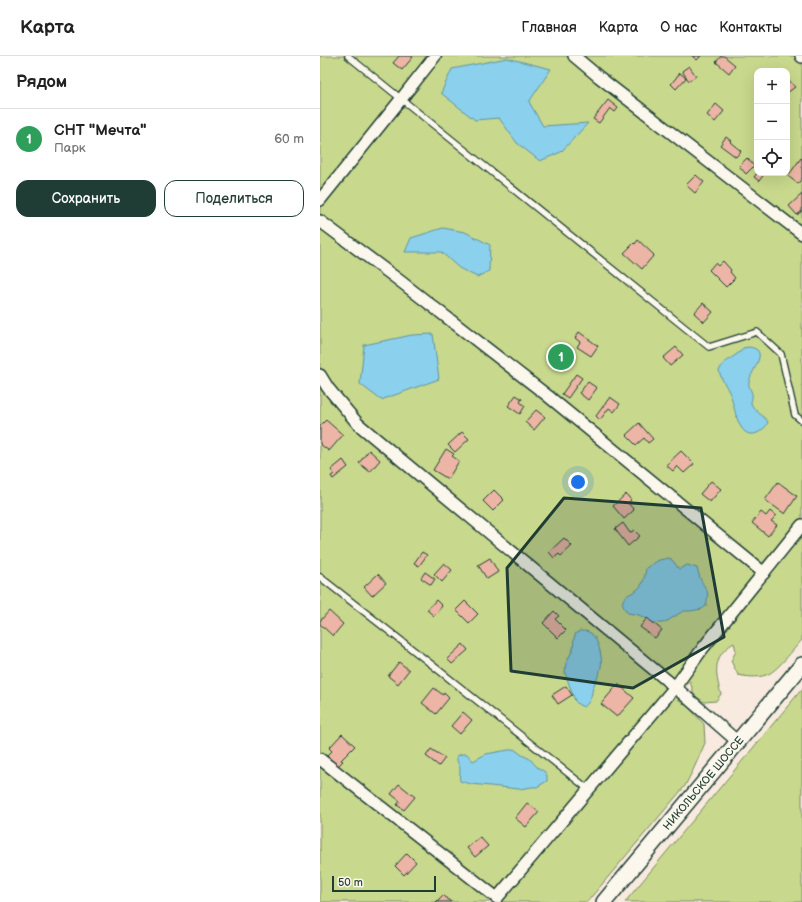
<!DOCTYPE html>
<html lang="ru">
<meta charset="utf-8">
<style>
:root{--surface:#fff;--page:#f2f2f2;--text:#222;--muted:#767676;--line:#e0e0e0;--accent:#1f3d34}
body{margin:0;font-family:"Balsamiq Sans",sans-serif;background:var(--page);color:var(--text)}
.controls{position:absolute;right:12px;top:12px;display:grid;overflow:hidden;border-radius:8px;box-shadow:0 4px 16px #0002}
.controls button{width:36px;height:36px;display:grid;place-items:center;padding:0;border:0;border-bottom:1px solid var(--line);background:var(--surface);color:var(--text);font:20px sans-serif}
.scale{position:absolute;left:12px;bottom:10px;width:104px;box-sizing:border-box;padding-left:4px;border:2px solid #1f3d34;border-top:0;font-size:11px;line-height:14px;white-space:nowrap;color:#1f3d34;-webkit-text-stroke:3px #fbf7ec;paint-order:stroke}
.you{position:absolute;left:258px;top:426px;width:14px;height:14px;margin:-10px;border:3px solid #fff;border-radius:50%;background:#1a73e8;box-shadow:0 0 0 6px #1a73e833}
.badge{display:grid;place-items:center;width:26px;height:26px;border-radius:50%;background:var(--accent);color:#fff;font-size:13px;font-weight:700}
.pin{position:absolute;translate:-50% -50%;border:2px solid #fff;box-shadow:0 1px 4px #0006}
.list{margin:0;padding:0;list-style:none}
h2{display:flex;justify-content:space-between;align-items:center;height:52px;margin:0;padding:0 16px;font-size:17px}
h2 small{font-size:13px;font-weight:400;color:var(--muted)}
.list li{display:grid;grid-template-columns:26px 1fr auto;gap:12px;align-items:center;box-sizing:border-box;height:60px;padding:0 16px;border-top:1px solid var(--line)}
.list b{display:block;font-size:15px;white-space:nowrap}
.list p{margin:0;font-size:13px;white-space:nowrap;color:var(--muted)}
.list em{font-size:13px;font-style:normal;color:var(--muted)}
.actions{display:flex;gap:8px;padding:12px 16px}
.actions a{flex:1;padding:9px 0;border:1px solid var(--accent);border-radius:12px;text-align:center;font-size:14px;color:var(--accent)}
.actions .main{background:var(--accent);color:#fff}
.icon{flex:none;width:22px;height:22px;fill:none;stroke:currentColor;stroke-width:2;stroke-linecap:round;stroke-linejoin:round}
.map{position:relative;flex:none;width:482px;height:846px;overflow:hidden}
header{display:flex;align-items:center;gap:24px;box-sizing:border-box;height:56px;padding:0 20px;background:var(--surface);border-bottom:1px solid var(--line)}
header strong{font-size:19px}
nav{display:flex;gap:22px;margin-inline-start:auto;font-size:14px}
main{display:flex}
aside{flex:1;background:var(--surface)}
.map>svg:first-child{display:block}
.green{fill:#c8d88c;stroke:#748a60;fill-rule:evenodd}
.water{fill:#8bd0ed;stroke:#6095a3}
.building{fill:#edb5a5;stroke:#1f3d34}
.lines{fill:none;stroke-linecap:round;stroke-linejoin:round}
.lane-casing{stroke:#1f3d34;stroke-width:8}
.street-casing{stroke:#1f3d34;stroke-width:14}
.secondary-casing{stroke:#1f3d34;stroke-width:18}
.lane{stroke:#fbf7ec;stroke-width:5.5}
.street{stroke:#fbf7ec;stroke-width:11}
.secondary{stroke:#fbf7ec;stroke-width:15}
.marked{fill:#1f3d34;fill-opacity:0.2;stroke:#1f3d34;stroke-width:3;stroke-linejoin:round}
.labels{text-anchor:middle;stroke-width:4;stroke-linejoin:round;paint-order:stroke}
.street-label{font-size:11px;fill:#1f3d34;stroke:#fbf7ec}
</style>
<header>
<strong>Карта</strong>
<nav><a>Главная</a><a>Карта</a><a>О нас</a><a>Контакты</a></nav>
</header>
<main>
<aside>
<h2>Рядом<small></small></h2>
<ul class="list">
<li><span class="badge" style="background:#2e9e5b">1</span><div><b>СНТ &quot;Мечта&quot;</b><p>Парк</p></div><em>60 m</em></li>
</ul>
<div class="actions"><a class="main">Сохранить</a><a>Поделиться</a></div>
</aside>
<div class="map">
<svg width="482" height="846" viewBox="0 0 482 846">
<rect width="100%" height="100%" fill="#f8eade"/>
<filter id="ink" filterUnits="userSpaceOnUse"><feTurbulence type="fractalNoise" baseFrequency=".025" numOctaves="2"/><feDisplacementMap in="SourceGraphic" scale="8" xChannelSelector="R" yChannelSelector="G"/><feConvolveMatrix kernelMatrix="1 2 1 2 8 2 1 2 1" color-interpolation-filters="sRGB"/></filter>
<g filter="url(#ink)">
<g class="green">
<path d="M0,0H482V584C474,592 457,616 446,619C437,622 427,621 418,619L411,605L416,595L414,587C392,599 395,618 401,638L396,645L384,646L374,639L370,625L356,641L370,653L384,668L385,687L374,712L365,730L267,846H0ZM437,15H467V117H437Z"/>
<polygon points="482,633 482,846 305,846"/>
</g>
<g class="water">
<polygon points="187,2 231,13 209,46 223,70 268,67 241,96 220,105 197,87 179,62 155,64 121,37 132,13"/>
<polygon points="123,172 145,176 170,189 169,215 157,221 139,212 121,196 85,196 91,182"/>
<polygon points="113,278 119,323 61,344 40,328 44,289 92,279"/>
<path d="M429,291C451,294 431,314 429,326C428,331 431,333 432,338C433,341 431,344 431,347C433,354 444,360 448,366C446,371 443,374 437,377C417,385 415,349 410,338C407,330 401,324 399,315L401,311L404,307L420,296L423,292Z"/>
<path d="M349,502L353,505L359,513L367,509L377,512C378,515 379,519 380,522C386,536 390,532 386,550L382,553L370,555H363L349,564L343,567H334L319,559L308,557C294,541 310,540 319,532C324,527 325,519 326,512L339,504Z"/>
<path d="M260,575C263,575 267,575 269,576C278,580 283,602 281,611C280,618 276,624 273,631C271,640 272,644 264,651L259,649L255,645L245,617L246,607L253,593L254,582L256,577Z"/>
<path d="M194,693L202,699L210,703L217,711L225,716L227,720V725L217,731H212L199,733L151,728L140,725C139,721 140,719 140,714C140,708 136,707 137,700L142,698H147L153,705L166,698Z"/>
</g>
<g class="building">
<polygon points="79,0 91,0 93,1 82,14 73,7"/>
<polygon points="372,0 381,0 377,4"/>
<polygon points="401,0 404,0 415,9 409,17 396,6"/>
<polygon points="369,10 376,20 369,25 362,15"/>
<polygon points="360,17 366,22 356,33 351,28"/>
<polygon points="467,22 475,31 467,37"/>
<polygon points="288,44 298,52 295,56 290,52 279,67 273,63"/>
<polygon points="396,48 404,55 395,66 387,59"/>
<polygon points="406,81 411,85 410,86 421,95 416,101 400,89"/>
<polygon points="427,102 434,110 426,118 419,110"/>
<polygon points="481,102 482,103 482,122 478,128 468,120"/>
<polygon points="437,117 445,117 439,125 434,121"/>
<polygon points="376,119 384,126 375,137 366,129"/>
<polygon points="482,138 482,155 477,159 469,150"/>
<polygon points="318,184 334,199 322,213 304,197 314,187 315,188"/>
<polygon points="403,205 411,214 410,216 415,222 406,231 389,214 395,207 398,210"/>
<polygon points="383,247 393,256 384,266 374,257"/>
<polygon points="259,276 278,290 271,300 257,291 260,286 255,282"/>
<polygon points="356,291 363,299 350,310 343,302"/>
<polygon points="256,318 262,322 248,342 242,338"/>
<polygon points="268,326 277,332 268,344 259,337"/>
<polygon points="196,339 202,343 200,346 205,350 200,358 188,350"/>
<polygon points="290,341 300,348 294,356 289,352 280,364 276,360"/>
<polygon points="216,354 225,361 214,374 205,366"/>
<polygon points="6,364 23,379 9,395 0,388 0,370"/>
<polygon points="319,367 333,383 328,387 324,382 316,389 306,379"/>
<polygon points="142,376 149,383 135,396 128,389"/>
<polygon points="126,393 134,398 132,400 139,405 128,423 113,414"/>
<polygon points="49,394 60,404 50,416 39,407"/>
<polygon points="361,395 374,408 364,417 357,410 353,415 346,409"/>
<polygon points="23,404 28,411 13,423 11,420 14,418 11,414"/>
<polygon points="391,425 401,433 390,446 380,438"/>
<polygon points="458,426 477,440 465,458 445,444"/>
<polygon points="174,434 184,444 173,455 163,445"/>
<polygon points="306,438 311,444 308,447 314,454 304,463 293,450"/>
<polygon points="450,455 456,460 451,465 457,469 448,480 432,467 441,456 446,460"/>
<polygon points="303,467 310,477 314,474 320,480 308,490 295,473"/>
<polygon points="244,482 252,490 241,500 239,498 234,502 229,496"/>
<polygon points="102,496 107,499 99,510 94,507"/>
<polygon points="170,502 178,516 167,523 158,509"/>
<polygon points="124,507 132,514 122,526 114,518"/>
<polygon points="105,516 115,523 111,529 101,522"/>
<polygon points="58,518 66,527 52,540 44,531"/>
<polygon points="116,544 122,550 114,560 107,554"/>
<polygon points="145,545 158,558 149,567 136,554"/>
<polygon points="9,555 23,568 13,580 0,568 0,565"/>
<polygon points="234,555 239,560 235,563 246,574 238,582 223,567"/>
<polygon points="327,562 342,574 335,582 320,571"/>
<polygon points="143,588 148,594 132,608 127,603"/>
<polygon points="79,606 89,614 78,628 68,620"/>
<polygon points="298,628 314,642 297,661 281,648"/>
<polygon points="246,630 252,639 238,648 232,639"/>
<polygon points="114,632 123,639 124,637 129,642 116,658 102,647"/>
<polygon points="143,656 152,664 140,678 131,670"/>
<polygon points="22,678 35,690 21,704 23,705 18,710 7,700 12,695 9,692"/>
<polygon points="111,693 125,702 119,710 106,700"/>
<polygon points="79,728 95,741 84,754 77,749 80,745 71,738"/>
<polygon points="207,747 219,756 206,771 195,762"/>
<polygon points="160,781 168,790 155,801 147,792"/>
<polygon points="87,797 96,806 84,819 75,810"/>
<polygon points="123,839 131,846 116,846"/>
</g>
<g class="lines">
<defs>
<g id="lane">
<polyline points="28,0 389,291 437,276 461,298 475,359 482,365"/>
<polyline points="0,521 111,608 268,733"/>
</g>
<g id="street">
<polyline points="254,0 279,21 482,178"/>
<polyline points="481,0 482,1"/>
<polyline points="0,144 82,42 115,0"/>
<polyline points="0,165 80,225 228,340 444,517"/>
<polyline points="0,319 8,332 38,368 355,631 418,686"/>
<polyline points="0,703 177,842 355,631 383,592 482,469"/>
</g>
<polyline id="secondary" points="284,846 482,609"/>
</defs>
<use href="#lane" class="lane-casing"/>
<use href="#street" class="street-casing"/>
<use href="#secondary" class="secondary-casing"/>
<use href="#lane" class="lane"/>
<use href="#street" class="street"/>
<use href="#secondary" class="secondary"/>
</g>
</g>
<path class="marked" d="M244,442L381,452L404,581L313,632L191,615L187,512Z"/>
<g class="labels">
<g class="street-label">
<text transform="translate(383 727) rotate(-50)" y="4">НИКОЛЬСКОЕ ШОССЕ</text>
</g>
</g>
</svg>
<div class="controls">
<button>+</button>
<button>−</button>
<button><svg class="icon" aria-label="locate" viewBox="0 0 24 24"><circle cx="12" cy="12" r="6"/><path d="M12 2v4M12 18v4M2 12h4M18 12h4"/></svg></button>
</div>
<div class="scale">50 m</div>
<div class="you"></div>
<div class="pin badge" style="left:241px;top:301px;background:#2e9e5b">1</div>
</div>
</main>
